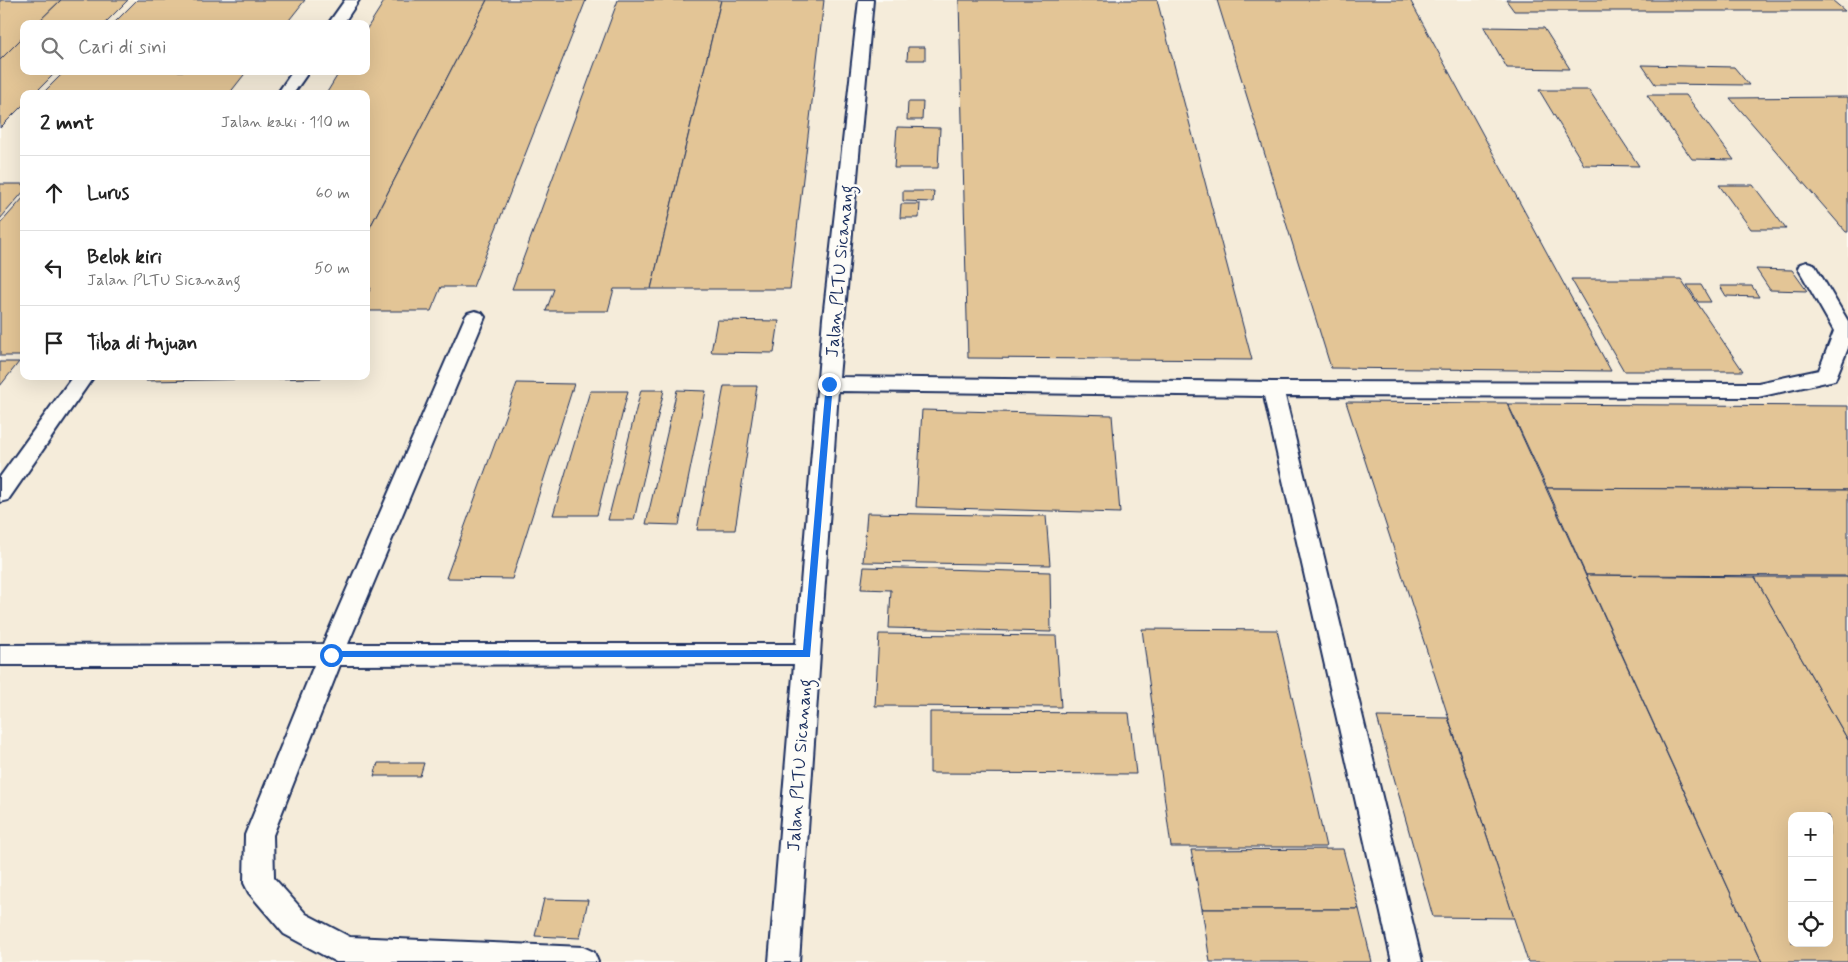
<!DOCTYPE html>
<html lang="id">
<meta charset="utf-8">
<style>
:root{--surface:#fff;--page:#f2f2f2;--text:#222;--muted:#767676;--line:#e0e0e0}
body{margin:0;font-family:Mynerve,sans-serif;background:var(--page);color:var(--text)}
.controls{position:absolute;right:15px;bottom:15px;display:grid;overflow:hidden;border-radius:10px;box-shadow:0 5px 20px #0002}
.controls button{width:45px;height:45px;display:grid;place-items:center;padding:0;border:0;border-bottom:1px solid var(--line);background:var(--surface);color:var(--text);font:25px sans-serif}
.stop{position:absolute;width:15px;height:15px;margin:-11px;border:4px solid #1a73e8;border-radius:50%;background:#fff}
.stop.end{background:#1a73e8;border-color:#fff;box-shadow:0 1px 5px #0008}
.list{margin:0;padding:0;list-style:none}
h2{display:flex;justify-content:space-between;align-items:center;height:65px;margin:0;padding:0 20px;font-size:21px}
h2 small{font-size:16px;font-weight:400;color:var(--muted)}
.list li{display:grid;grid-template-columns:32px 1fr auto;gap:15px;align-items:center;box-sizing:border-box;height:75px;padding:0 20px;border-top:1px solid var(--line)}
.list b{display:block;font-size:19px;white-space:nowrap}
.list p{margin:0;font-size:16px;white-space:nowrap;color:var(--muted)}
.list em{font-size:16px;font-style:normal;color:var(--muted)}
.icon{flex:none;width:28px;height:28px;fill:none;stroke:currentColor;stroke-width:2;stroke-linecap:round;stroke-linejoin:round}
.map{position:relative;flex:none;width:1848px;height:962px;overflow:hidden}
.search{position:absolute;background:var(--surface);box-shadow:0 5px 20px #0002;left:20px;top:20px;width:350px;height:55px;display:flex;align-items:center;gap:12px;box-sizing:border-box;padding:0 18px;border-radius:10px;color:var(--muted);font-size:19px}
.panel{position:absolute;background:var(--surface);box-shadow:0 5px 20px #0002;left:20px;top:90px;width:350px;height:290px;border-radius:10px}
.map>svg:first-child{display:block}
.built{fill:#f5ecda;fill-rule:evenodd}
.building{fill:#e3c596;stroke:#1b2f5e;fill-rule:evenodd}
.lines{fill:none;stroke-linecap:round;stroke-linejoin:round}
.service-casing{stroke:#1b2f5e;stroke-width:4}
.service{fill:#fdfcf7;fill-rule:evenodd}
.route{fill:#1a73e8}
.labels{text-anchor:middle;stroke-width:5;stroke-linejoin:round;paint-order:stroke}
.street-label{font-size:18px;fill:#1b2f5e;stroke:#fdfcf7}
</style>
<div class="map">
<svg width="1848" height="962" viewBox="0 0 1848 962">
<rect width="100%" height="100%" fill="#fdfcf7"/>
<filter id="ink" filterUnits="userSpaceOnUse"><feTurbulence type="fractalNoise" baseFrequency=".02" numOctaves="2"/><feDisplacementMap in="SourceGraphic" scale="10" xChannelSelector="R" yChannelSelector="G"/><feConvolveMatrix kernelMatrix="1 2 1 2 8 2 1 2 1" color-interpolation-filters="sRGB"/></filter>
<g filter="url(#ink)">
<path class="built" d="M0,0H1848V962H0ZM24,24H366V71H24ZM24,94H366V376H24ZM1792,816H1829V943H1792Z"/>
<g class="building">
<polygon points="0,0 61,0 36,24 24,24 24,36 0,60"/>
<polygon points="61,0 128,0 104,24 36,24"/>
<polygon points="137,0 305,0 286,24 113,24"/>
<polygon points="385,0 487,0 366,235 366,94 326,94 340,71 366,71 366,30"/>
<polygon points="487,0 586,0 473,287 441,287 431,311 366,311 366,297 371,288 366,288 366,235"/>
<polygon points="618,0 721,0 651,289 614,289 608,311 546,311 554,289 512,289"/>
<polygon points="721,0 824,0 790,289 651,289"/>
<polygon points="959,0 1157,0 1252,360 968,358"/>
<polygon points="1217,0 1410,0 1611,371 1331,368"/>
<polygon points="1506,0 1832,0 1845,11 1514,11"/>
<polygon points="1484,27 1544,28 1570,69 1507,68"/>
<polygon points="24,36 24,71 57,71 34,94 24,94 24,104 0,128 0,60"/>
<polygon points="908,47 925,47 925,60 907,60"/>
<polygon points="1642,65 1734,67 1749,85 1655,84"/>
<polygon points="65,71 247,71 229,94 42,94"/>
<polygon points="1539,90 1589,90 1639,166 1584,165"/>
<polygon points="1647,95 1686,95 1734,160 1692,159"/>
<polygon points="1848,97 1848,232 1846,232 1730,98"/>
<polygon points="908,102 923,102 922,120 907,120"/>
<polygon points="897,127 940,128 938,168 894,168"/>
<polygon points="0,184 24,184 24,191 0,219"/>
<polygon points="1719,185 1753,185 1786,229 1751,229"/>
<polygon points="903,191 934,191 933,202 903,201"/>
<polygon points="24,197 24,356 0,356 0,224"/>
<polygon points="901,204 920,204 919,218 900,218"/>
<polygon points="1756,269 1792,270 1807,291 1770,290"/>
<polygon points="1571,279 1681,279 1743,371 1624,371"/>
<polygon points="1687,285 1701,285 1711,302 1698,302"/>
<polygon points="1720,286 1752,286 1759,297 1726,296"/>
<polygon points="717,320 779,321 774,353 711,352"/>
<polygon points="0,362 19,362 0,386"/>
<polygon points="149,376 322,376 321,378 146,381"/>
<polygon points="517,383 574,384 512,579 446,578"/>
<polygon points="724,386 757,386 735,530 697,530"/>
<polygon points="641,390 664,390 634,520 608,520"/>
<polygon points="677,390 706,391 679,525 646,524"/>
<polygon points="590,391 628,391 597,515 553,515"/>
<polygon points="1346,402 1507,403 1762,962 1528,962"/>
<polygon points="1508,404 1848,406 1848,490 1547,488"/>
<polygon points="922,410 1112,415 1120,513 916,507"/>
<polygon points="1547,488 1848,490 1848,576 1586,575"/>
<polygon points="867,513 1046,516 1050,565 863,562"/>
<polygon points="864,567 1050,572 1051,632 889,628 891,590 861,589"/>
<path d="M1586,575L1755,577L1848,740V962H1762ZM1792,816H1829V943H1792Z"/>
<polygon points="1755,577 1848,577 1848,740"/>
<polygon points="1142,629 1277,630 1326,847 1171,847"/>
<polygon points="879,634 1056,636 1061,707 875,706"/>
<polygon points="930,712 1129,713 1136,774 930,773"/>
<polygon points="1377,717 1448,718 1514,918 1433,917"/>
<polygon points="378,763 424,763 420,776 374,776"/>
<polygon points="1343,849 1359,909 1202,909 1191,850"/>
<polygon points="544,899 588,900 580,938 535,936"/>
<polygon points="1202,909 1359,909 1372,962 1210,962"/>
</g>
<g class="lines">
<defs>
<g id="service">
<polygon points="345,0 359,0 343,24 328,24"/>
<polygon points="859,0 873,0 839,377 1273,382 1758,383 1819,370 1834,331 1798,268 1800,264 1807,262 1814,264 1848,321 1848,348 1835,380 1758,397 1285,396 1422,962 1392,962 1264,396 838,391 799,962 769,962 794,664 340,665 273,835 274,878 306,914 350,937 583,947 594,952 598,962 336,962 284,934 249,893 244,883 245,835 314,665 0,665 0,645 323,644 465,317 468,313 475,311 482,313 485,317 348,644 796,644 823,318"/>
<polygon points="293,71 309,71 293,94 277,94"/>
<polygon points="73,376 94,376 8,500 0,502 0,477"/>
</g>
</defs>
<use href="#service" class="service-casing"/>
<use href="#service" class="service"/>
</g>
</g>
<polygon class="route" points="826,382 833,384 810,657 327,657 327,652 331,651 803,650"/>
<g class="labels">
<g class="street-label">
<text transform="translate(839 271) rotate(-85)" y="6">Jalan PLTU Sicanang</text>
<text transform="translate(799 765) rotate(-86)" y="6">Jalan PLTU Sicanang</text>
</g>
</g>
</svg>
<div class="controls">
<button>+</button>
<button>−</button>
<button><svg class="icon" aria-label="locate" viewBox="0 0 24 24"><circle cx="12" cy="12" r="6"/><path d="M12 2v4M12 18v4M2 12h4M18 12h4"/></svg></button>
</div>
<div class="stop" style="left:331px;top:655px"></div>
<div class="stop end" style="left:829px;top:384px"></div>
<div class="search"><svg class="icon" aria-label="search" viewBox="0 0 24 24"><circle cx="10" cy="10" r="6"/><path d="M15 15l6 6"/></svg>Cari di sini</div>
<section class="panel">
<h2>2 mnt<small>Jalan kaki · 110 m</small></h2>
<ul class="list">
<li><svg class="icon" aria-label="ahead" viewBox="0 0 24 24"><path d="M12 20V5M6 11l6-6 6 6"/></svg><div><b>Lurus</b></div><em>60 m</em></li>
<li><svg class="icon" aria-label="left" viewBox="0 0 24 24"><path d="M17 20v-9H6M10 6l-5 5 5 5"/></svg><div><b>Belok kiri</b><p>Jalan PLTU Sicanang</p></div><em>50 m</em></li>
<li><svg class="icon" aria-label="arrive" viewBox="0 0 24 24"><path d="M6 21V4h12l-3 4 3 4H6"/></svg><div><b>Tiba di tujuan</b></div></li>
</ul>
</section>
</div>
